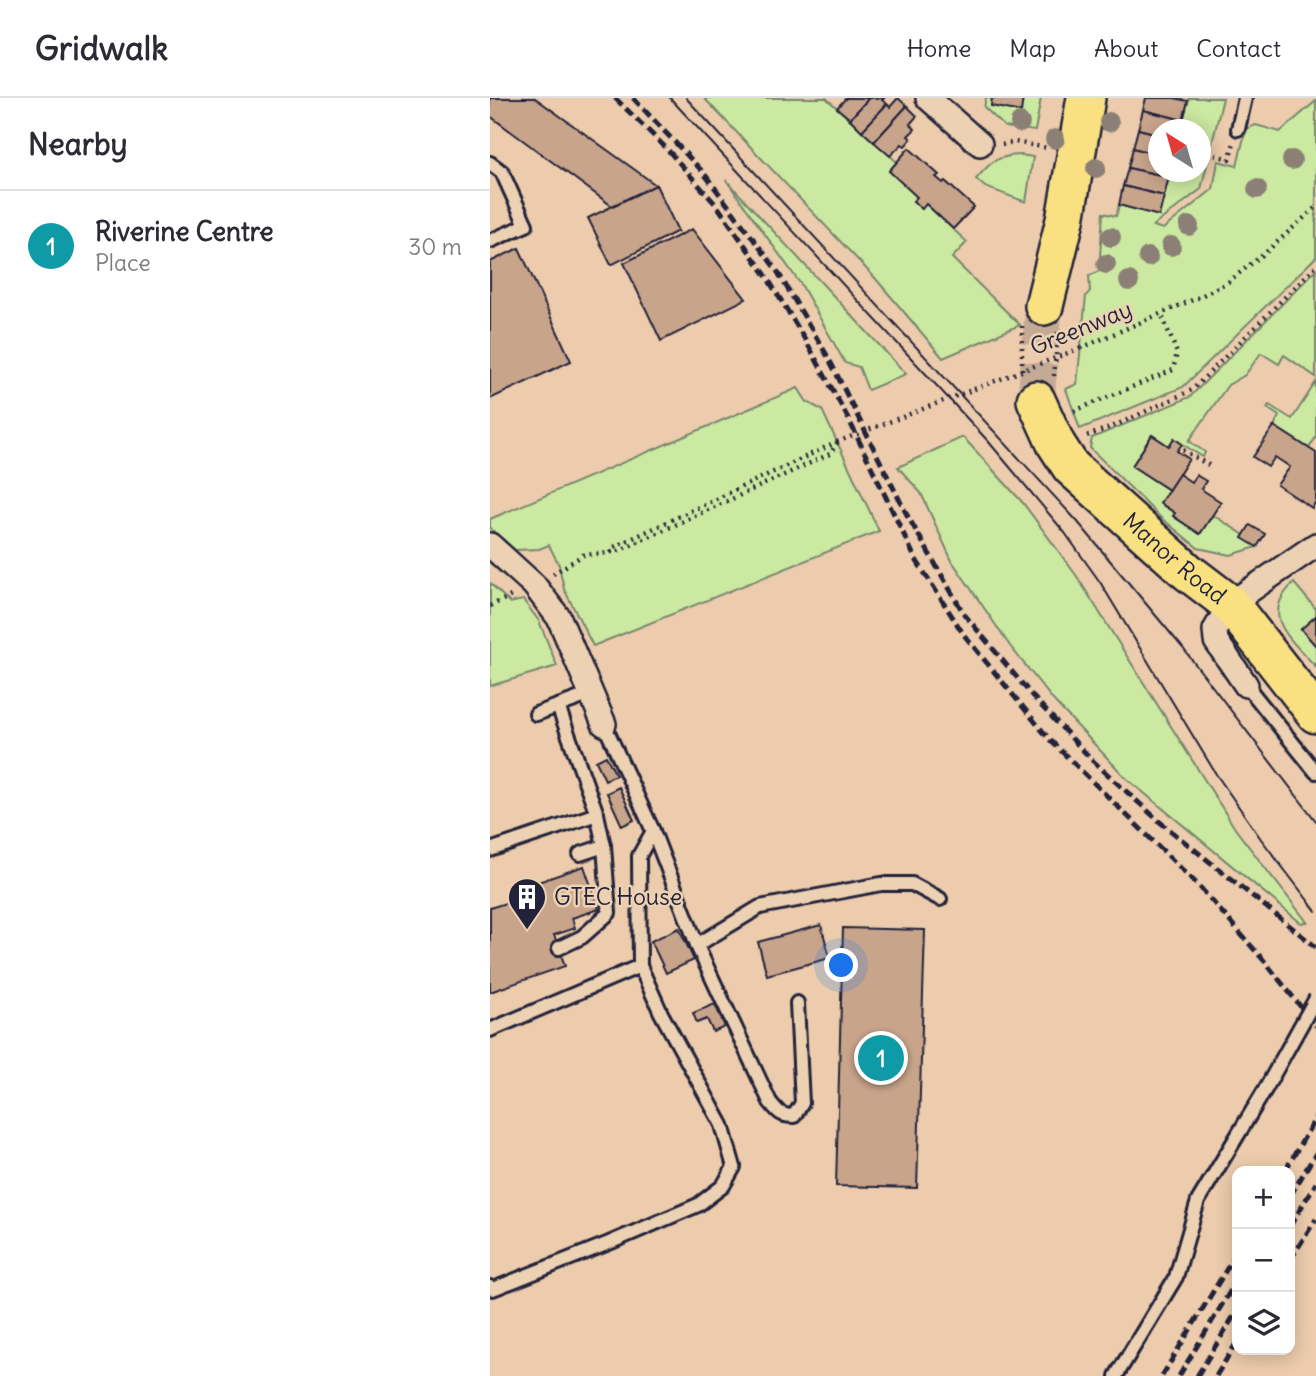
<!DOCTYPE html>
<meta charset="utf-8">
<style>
:root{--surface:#fff;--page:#f7f7f7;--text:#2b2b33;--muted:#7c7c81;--line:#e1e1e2;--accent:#b45309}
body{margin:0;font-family:Delius,sans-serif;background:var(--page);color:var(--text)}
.controls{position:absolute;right:21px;bottom:21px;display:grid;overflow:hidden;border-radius:14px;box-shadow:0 4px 18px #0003}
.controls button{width:63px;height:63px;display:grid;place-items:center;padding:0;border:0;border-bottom:2px solid var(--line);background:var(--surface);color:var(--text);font:35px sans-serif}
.compass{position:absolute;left:658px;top:21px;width:63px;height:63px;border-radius:50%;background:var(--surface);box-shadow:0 4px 18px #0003;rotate:323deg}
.you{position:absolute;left:352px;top:868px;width:24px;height:24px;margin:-18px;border:5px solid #fff;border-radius:50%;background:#1a73e8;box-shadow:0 0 0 10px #1a73e833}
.badge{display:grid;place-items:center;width:46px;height:46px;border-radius:50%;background:var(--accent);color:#fff;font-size:23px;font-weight:700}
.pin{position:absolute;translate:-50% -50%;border:4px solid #fff;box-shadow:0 2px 7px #0006}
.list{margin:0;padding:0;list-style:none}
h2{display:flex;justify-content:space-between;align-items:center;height:91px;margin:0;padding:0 28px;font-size:30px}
h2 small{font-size:23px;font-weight:400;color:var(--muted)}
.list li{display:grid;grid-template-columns:46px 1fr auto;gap:21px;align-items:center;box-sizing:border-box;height:112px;padding:0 28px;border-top:2px solid var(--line)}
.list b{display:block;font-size:26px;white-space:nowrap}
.list p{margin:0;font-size:23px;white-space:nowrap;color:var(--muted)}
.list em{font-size:23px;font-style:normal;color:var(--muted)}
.icon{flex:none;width:38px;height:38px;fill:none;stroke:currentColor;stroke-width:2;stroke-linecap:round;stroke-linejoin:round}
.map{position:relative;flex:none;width:826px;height:1278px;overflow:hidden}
header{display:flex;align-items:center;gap:42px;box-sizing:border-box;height:98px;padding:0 35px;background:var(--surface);border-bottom:2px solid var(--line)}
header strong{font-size:33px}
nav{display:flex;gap:38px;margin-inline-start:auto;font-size:24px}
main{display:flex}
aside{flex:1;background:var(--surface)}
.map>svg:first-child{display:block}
.green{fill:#cbe9a0;stroke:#76866e;stroke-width:2}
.building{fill:#c8a48b;stroke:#22223b;stroke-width:2}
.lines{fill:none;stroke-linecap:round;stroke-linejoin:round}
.primary-tunnel{stroke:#c4aa95;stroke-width:37;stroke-dasharray:37 18;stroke-linecap:butt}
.lane-casing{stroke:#22223b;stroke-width:18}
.street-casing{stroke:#22223b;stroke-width:28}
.primary-casing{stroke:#22223b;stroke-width:42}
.path{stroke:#22223b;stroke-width:4.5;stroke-dasharray:2 5;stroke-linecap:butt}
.lane{stroke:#ecd1b3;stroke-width:12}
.street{stroke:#ecd1b3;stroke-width:23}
.primary{stroke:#f9e181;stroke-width:37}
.tram{stroke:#22223b;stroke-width:2}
.rail{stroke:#22223b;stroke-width:5;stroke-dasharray:10 5;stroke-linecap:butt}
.lane-bridge-casing{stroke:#22223b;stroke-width:18;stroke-linecap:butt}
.path-bridge{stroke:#22223b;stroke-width:4.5;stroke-dasharray:2 5;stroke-linecap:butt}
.lane-bridge{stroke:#ecd1b3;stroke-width:12}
.tree{fill:#8b7f76}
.labels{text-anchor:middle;stroke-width:5;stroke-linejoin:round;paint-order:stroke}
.street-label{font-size:23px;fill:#22223b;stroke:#ecd1b3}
.poi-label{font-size:23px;fill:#22223b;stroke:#ecd1b3;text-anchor:start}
</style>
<header>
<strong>Gridwalk</strong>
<nav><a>Home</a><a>Map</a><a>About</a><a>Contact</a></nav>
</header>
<main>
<aside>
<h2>Nearby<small></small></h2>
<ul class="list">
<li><span class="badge" style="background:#0f9aa8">1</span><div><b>Riverine Centre</b><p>Place</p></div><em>30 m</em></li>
</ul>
</aside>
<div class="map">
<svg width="826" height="1278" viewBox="0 0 826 1278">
<rect width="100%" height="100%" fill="#ecccac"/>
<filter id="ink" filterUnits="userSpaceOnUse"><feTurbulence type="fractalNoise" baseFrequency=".0143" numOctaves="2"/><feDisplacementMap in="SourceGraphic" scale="14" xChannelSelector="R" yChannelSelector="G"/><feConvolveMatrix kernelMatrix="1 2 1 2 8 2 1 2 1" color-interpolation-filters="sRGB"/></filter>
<g filter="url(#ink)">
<g class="green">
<polygon points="214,0 336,0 407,64 399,73 427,99 424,103 431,110 436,106 477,144 462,160 530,227 453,260 386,181"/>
<polygon points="496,0 502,0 501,8 530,14 533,0 551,0 545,33 515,29 494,9"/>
<polygon points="699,0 733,0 711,91 663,128 673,131 723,91 728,63 747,68 754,39 758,30 766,27 790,34 826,3 826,159 693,289 590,331 576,291 587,286 596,198 600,193 599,178 609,173 613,115 626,118 629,107 669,117 680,74 710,74 710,32 691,31"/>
<path d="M531,57L543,59L536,104L495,89L486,81C502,63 506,58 531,57Z"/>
<polygon points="236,82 416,276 378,292 369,269 355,265 312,188"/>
<polygon points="826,172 826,279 794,257 789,266 771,255 755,277 738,287 699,343 715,354 713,359 684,341 679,348 662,337 642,368 679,392 670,406 685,415 684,419 710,436 723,417 754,437 753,440 767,449 741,457 708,450 670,419 600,350 602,340 700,299"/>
<polygon points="826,284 826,339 819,350 784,328 789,318 777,310 779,307 802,321"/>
<polygon points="308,290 317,304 332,312 389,433 103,548 74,491 69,467 59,447 49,451 25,452 0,430 0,421"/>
<polygon points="473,339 533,405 586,477 746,732 817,824 811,825 636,680 564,603 520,548 462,463 431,395 408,369"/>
<polygon points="0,485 20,505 33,502 49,523 67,568 0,588"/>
<path d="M804,485L826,511V518L812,531L826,548V569C803,543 767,518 804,485Z"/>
</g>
<g class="building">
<polygon points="0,0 45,0 166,87 122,108 0,18"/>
<polygon points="356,0 379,0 360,21 347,10"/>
<polygon points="379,0 394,0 392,2 397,6 372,33 360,21"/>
<polygon points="408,0 417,8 384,44 372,33 397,6 400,9"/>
<polygon points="502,0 533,0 531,14 501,8"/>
<polygon points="656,0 684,0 698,3 693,22 653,12"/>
<polygon points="417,8 427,18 420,26 425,31 418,38 421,41 415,48 412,46 400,58 384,44"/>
<polygon points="653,12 693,22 691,32 668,32 668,36 648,31"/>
<polygon points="648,31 668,36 668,57 643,50"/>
<polygon points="419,50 449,77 446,79 453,85 455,83 484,109 463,131 436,106 432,111 423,103 427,99 399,73"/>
<polygon points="643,50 668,57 668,74 680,74 679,79 638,70"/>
<polygon points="638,70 679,79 674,98 633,88"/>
<polygon points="166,87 188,133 121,167 98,120"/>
<polygon points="633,88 674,98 669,118 629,107"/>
<polygon points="202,131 256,201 171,243 134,165"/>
<polygon points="29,150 81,263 0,301 0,164"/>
<polygon points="784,328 826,355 826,403 822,410 787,387 800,369 785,359 778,369 763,359"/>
<polygon points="662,337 679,348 684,340 692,346 687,353 699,361 679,392 642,368"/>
<polygon points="689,376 701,384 706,377 716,383 711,391 731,404 710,436 683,418 685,415 670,405"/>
<polygon points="760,427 775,436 767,449 752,440"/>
<polygon points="826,518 826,548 811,531"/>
<polygon points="116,658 126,677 115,682 106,663"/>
<polygon points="129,689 144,722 132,728 117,695"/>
<polygon points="94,768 109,811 82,820 85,830 64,837 75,868 0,894 0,810 28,801 25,792"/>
<polygon points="331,827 340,860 277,877 268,844"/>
<polygon points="189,830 204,862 176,875 161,843"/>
<polygon points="353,830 435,832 427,1090 346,1088"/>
<polygon points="225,906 235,929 223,934 217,921 207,925 203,915"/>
</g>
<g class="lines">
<polyline class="primary-tunnel" points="546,302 554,208"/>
<defs>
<g id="lane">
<polyline points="748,31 755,0"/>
<polyline points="0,65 12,74 36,127 0,143"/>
<polyline points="756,587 826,674"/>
<polyline points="68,608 107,716 114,748 119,815 92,839 69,850"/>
<polyline points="46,616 101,596"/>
<path d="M114,626L163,733L209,852L280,1004C288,1014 291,1018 304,1018L312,1005L307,905"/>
<polyline points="0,752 107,716"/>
<polyline points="90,756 114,748"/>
<polyline points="207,847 270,809 391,786 422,786 450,801"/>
<polyline points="0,932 150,868"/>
<polyline points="0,1189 3,1191 119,1145 208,1107 233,1088 244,1069 232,1027 171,915 150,868 149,758 163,733"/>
<polyline points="626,1278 686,1179 708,1103 776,990"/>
</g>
<g id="street">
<polyline points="438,0 490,46"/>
<polyline points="0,447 44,487 69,520 114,626"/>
<polyline points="756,587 726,543 725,532 740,506 826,447"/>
</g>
<g id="primary">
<polyline points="554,208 575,122 596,0"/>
<path id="s1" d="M546,302L566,346L581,369L698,474L740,506L826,616"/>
</g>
</defs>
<use href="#lane" class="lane-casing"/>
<use href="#street" class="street-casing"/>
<use href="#primary" class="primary-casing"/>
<g class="path">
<polyline points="512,47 525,44 558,50"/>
<polyline points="725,57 739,61 744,45"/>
<polyline points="532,228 532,276"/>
<polyline points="591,250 707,200 738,184 775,155 826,109"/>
<polyline points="564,278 568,234"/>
<polyline points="584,313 683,272 687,255 671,215"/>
<polyline points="597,338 624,328 702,292 826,168"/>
<polyline points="693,352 720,368"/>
<polyline points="121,454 126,454 340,356 347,345"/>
<polyline points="63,476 93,457 120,455 124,449 347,344"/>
<polyline points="0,508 21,498"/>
</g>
<use href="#lane" class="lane"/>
<use href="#street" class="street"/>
<use href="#primary" class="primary"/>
<g class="tram">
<polyline points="180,0 498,343 575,435 610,484 726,676 771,741 826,813"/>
<polyline points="196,0 587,423 692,549 826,723"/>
</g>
<g class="rail">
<polyline points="125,0 177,51 228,109 275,176 316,243 359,322 425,460 474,537 560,642 709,788 776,865 826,928"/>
<polyline points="143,0 213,74 286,171 338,259 417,417 474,516 544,600 603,663 670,724 826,849"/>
<polyline points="795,1073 826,1019"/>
<polyline points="800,1098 826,1055"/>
<polyline points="800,1128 826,1085"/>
<polyline points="800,1162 826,1121"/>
<polyline points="672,1278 747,1154"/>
<polyline points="689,1278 747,1182"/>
<polyline points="707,1278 747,1213"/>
<polyline points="726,1278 747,1244"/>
</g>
<defs>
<polyline id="lane-bridge" points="776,990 826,900"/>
</defs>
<use href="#lane-bridge" class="lane-bridge-casing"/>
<polyline class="path-bridge" points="347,344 591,250"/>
<use href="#lane-bridge" class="lane-bridge"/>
</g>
<g class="tree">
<circle cx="619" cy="24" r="10"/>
<circle cx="530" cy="25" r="10"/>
<circle cx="565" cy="41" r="10"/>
<circle cx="802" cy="62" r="10"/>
<circle cx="606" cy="70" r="10"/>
<circle cx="767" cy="91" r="10"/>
<circle cx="699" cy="128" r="10"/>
<circle cx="621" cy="139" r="10"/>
<circle cx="681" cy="148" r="10"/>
<circle cx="658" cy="159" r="10"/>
<circle cx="616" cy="166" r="10"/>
<circle cx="639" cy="183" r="10"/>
</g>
</g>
<defs>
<symbol id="building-pin" viewBox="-11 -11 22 30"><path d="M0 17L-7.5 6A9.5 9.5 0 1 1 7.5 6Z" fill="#22223b" stroke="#ecd1b3"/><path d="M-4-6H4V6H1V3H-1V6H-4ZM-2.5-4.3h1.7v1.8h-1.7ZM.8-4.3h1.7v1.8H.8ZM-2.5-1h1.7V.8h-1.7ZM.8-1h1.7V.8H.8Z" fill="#fff"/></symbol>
</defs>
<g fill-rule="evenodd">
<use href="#building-pin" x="15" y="777" width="44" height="60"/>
</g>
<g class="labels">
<g class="street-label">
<text transform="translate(591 230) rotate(-22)" y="8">Greenway</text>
<text dy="8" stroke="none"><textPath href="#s1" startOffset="214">Manor Road</textPath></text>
</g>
<g class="poi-label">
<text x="64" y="807">GTEC House</text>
</g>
</g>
</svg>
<div class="controls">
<button>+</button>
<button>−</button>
<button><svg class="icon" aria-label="layers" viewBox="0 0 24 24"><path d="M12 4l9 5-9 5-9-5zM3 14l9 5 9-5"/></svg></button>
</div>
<svg class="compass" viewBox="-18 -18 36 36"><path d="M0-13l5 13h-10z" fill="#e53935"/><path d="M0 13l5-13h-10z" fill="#7c7c81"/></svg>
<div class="you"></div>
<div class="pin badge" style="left:391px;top:960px;background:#0f9aa8">1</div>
</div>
</main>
